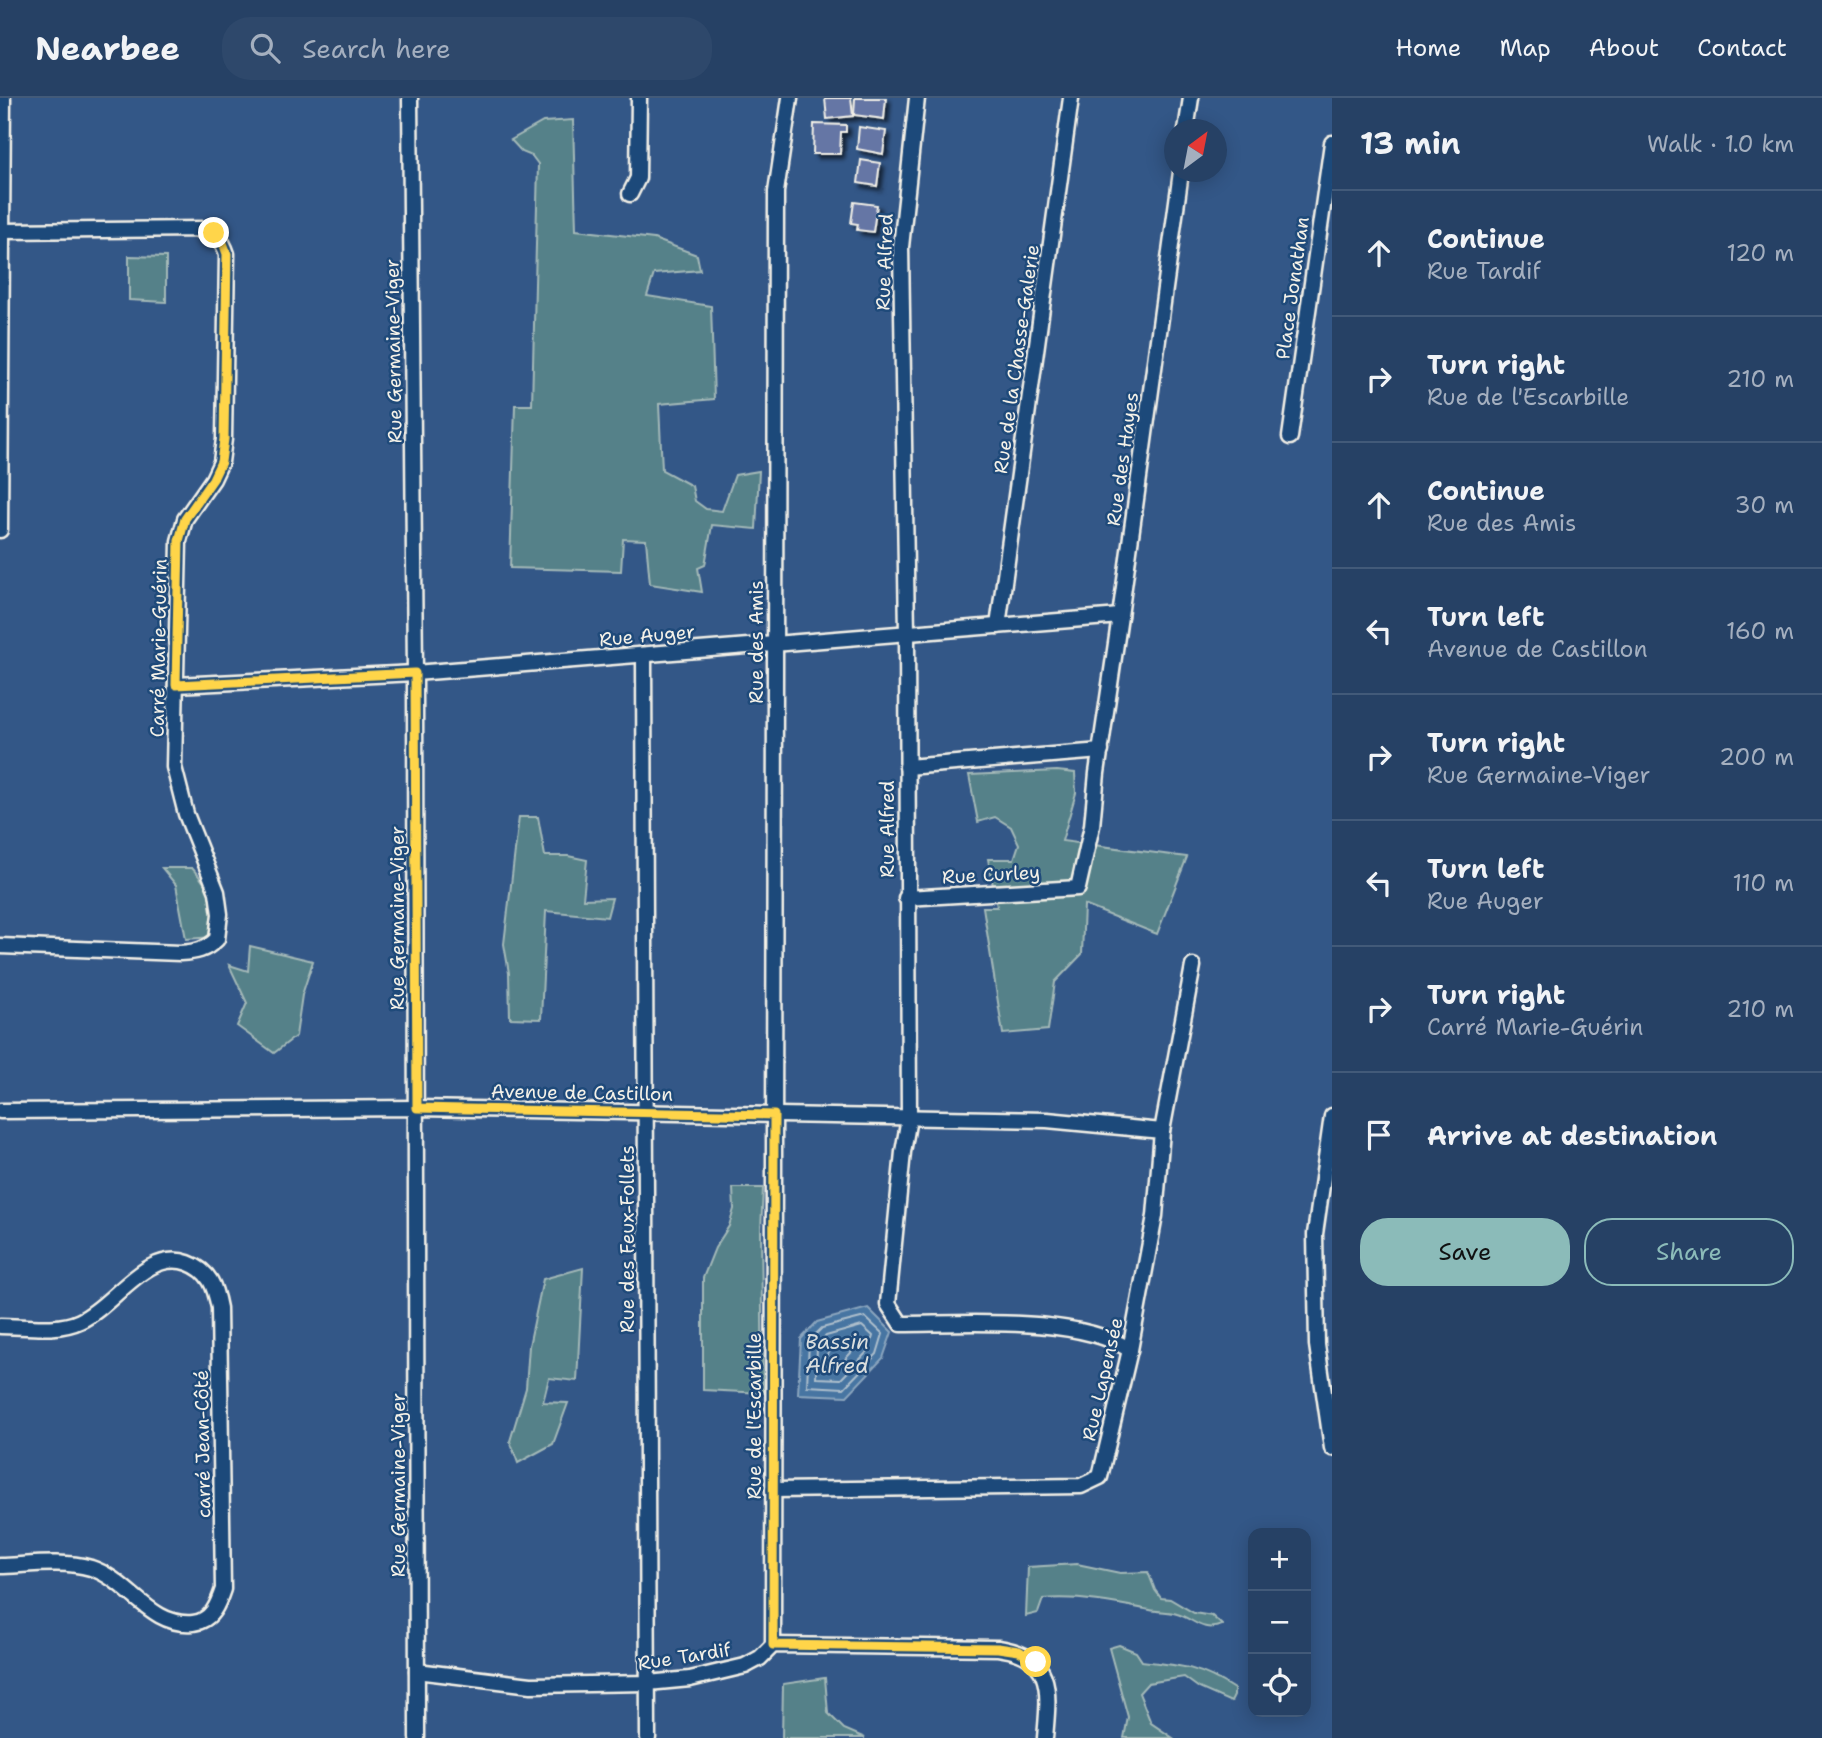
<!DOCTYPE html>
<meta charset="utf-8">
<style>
:root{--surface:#264165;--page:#2e486b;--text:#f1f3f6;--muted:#a4afbf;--line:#425a79;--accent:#8bbbb9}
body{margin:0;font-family:"Shantell Sans",sans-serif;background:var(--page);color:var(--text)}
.controls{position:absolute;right:21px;bottom:21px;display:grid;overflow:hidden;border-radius:14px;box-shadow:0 4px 18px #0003}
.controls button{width:63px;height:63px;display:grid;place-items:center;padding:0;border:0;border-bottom:2px solid var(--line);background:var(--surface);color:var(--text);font:35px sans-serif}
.compass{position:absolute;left:1164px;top:21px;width:63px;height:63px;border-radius:50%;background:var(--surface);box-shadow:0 4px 18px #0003;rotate:32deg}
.stop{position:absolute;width:21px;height:21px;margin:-16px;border:5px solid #ffd54a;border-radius:50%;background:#fff}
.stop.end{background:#ffd54a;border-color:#fff;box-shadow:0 2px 7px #0008}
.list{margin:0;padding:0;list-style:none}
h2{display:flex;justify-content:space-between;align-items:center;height:91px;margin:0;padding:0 28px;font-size:30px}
h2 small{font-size:23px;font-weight:400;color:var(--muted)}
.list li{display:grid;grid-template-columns:46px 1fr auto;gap:21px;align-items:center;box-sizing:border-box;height:126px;padding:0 28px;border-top:2px solid var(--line)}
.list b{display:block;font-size:26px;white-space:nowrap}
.list p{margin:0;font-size:23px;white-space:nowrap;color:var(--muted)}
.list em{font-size:23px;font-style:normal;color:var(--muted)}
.actions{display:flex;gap:14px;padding:21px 28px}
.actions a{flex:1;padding:16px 0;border:2px solid var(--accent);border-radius:28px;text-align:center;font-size:24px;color:var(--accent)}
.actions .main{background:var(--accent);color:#111}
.icon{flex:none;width:38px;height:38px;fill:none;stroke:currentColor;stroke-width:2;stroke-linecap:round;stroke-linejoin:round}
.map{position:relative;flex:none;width:1332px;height:1640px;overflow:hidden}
header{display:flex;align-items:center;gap:42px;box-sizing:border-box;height:98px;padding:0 35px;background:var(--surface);border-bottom:2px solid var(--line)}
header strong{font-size:33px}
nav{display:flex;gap:38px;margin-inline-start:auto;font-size:24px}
.search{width:490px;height:63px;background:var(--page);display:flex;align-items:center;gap:18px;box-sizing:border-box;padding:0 24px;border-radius:28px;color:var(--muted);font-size:26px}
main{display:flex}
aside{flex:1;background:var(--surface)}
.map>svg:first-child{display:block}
.green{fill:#558189;stroke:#a4b9b8;stroke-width:2}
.water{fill:#4674a2;stroke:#8ca6be;stroke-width:2}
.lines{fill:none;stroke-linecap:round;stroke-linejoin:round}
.shore{stroke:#aebfcc;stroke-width:2}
.building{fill:#6576a5;stroke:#f4f1e8;stroke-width:2;filter:url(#shadow)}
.minor-casing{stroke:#f4f1e8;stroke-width:19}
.minor{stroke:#1f4a7a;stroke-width:14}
.route{stroke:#ffd54a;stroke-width:9}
.labels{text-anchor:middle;stroke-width:5;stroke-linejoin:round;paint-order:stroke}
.street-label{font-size:19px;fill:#f4f1e8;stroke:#1f4a7a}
.water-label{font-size:21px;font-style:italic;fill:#dadede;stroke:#1f4a7a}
</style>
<header>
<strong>Nearbee</strong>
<div class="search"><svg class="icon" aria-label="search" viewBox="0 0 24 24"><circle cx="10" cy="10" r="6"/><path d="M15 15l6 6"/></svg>Search here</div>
<nav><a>Home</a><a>Map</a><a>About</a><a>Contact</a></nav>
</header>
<main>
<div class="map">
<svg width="1332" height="1640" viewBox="0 0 1332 1640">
<defs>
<filter id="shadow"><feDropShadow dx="4" dy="4" stdDeviation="2" flood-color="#0009"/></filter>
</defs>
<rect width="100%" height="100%" fill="#335787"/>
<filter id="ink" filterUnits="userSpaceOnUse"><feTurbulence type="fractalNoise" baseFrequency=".0143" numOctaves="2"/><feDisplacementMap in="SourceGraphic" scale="14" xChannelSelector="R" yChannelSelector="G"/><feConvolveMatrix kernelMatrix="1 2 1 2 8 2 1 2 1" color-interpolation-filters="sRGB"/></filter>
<g filter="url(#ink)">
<g class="green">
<polygon points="573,22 576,132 654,141 697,157 700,172 654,176 647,198 711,208 714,301 659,306 662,372 692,388 695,403 706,411 722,413 735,377 759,373 756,431 712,427 705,467 698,470 702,494 650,486 646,442 623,441 621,473 510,470 515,307 532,307 538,66 532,58 522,54 511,42 543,24"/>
<polygon points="129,158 166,159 166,204 129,202"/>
<polygon points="1057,673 1075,675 1076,695 1062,743 1187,759 1157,836 1084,807 1082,856 1055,884 1048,932 1003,936 983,809 997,809 988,761 1014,761 1019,746 1011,729 995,719 978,724 969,677"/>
<polygon points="519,719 538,719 545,758 568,758 587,762 583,801 612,800 607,819 546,813 541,921 510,920 509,875 504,846"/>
<path d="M162,770H192C216,796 213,805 214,839L186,841L176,787Z"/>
<polygon points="250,848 313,863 302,897 296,938 274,955 237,928 247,905 229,867 248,873"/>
<polygon points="733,1090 763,1090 761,1132 763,1295 703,1292 703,1180 715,1150 729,1128 734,1111"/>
<polygon points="583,1170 577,1283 549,1280 543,1304 568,1305 553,1346 518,1365 510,1343 526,1290 529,1248 543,1181"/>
<path d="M1077,1466L1120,1475L1148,1474L1155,1492L1161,1500L1170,1501L1194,1515L1212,1518L1222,1527C1202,1535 1194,1521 1177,1516C1169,1513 1159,1514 1150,1512C1115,1505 1079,1498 1043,1501L1038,1515L1026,1518L1028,1469Z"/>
<path d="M1119,1547L1136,1554L1142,1563C1180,1567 1201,1569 1234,1591V1598L1231,1604L1199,1590L1184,1579L1148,1585L1139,1595L1151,1625L1173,1640H1124L1128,1619L1109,1550Z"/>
<polygon points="825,1580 828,1615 844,1631 865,1640 782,1640 783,1586"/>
</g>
<polygon class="water" points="868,1210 892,1234 883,1260 847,1298 798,1296 801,1241 817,1224"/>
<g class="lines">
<g class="shore">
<polygon points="865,1219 883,1236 877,1256 844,1290 807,1288 809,1243 822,1230"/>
<polygon points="862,1228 873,1238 869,1252 841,1281 816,1280 817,1247 826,1238"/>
<path d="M856,1241L859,1243V1246L837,1270H827C824,1244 836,1246 856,1241Z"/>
</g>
</g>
<g class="building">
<polygon points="825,0 851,0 853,18 827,21"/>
<polygon points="855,0 886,0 884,21 854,17"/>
<polygon points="814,26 846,27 846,34 841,34 840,56 813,56"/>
<polygon points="859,29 886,33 883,56 857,51"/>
<polygon points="861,62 880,65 877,88 858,85"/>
<polygon points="854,104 877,107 873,134 857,132 858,126 851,125"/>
</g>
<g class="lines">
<defs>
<g id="minor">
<polyline points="410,0 415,575 417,1640"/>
<path d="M917,0L901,149L907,536L909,1020L903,1054L888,1206L901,1226C965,1226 1078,1217 1130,1252"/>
<polyline points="1186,32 1191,0"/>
<polyline points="630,96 638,80 639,0"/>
<polyline points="1290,339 1332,45"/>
<polyline points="0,432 3,0"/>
<polyline points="998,528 1071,0"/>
<polyline points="644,557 648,1640"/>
<polyline points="176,587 415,575 1120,518"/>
<polyline points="907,669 1101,653"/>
<polyline points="906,800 1078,790 1092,728 1097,675 1120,518 1181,74"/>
<path d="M0,848L180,855C196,854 206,852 217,841L220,816L217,794L186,716L174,669L179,443L185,421L213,381L221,364L224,341L227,156C222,141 217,135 202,131L2,133"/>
<polyline points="0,1013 417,1010 1047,1022 1162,1033"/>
<polyline points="1332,1018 1315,1136 1317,1247 1332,1350"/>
<path d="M0,1228C25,1228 57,1234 80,1223C115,1207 146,1150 188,1165C210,1173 215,1189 219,1210L223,1491C218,1506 212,1523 193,1525C150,1529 129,1482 91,1470C63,1462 29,1467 0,1468"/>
<polyline points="773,1392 1081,1388 1100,1379 1130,1252 1155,1118 1162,1033 1193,868"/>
<polyline points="773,1547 776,94 790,0"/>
<path d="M417,1573L531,1587L648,1585L690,1581L745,1568L760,1560L773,1547L998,1550C1055,1558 1049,1593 1045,1640"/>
</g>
</defs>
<use href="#minor" class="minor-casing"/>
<use href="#minor" class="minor"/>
</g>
</g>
<g class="lines" filter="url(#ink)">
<polyline class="route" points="214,135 222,142 227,156 224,341 221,364 213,381 185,421 179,443 176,587 415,575 417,1010 774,1017 773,1547 998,1550 1019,1553 1036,1564"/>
</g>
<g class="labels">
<g class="street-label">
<text transform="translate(884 164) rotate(-88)" y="7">Rue Alfred</text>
<text transform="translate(1292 190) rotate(-82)" y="7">Place Jonathan</text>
<text transform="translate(393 253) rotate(-91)" y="7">Rue Germaine-Viger</text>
<text transform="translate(1016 261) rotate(-82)" y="7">Rue de la Chasse-Galerie</text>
<text transform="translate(1122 361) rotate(-82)" y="7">Rue des Hayes</text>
<text transform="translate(647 537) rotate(-5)" y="7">Rue Auger</text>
<text transform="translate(756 544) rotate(-90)" y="7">Rue des Amis</text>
<text transform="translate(158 550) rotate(-89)" y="7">Carré Marie-Guérin</text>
<text transform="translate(887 731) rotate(-90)" y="7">Rue Alfred</text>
<text transform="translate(991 776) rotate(-3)" y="7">Rue Curley</text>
<text transform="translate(397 820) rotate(-90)" y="7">Rue Germaine-Viger</text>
<text transform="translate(582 994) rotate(1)" y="7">Avenue de Castillon</text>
<text transform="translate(627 1141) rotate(-90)" y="7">Rue des Feux-Follets</text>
<text transform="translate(1102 1281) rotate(-77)" y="7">Rue Lapensée</text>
<text transform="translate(754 1318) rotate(-90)" y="7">Rue de l'Escarbille</text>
<text transform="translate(202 1346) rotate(-91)" y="7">carré Jean-Côté</text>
<text transform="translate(398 1387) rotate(-90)" y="7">Rue Germaine-Viger</text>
<text transform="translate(684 1558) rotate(-9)" y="7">Rue Tardif</text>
</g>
<g class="water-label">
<text x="837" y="1251">Bassin<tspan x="837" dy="24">Alfred</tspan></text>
</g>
</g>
</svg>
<div class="controls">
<button>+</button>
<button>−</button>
<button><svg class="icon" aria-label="locate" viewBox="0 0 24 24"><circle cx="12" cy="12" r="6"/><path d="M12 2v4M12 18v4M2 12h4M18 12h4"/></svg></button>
</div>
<svg class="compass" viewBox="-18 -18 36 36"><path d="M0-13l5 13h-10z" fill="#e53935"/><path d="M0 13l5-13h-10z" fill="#a4afbf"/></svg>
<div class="stop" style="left:1036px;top:1564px"></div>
<div class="stop end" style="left:214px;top:135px"></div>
</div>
<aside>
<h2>13 min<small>Walk · 1.0 km</small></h2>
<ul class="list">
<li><svg class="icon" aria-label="ahead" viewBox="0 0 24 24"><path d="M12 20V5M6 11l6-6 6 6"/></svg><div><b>Continue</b><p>Rue Tardif</p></div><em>120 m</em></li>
<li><svg class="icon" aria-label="right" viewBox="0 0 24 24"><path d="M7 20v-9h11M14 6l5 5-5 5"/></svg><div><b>Turn right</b><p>Rue de l'Escarbille</p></div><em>210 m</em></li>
<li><svg class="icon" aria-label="ahead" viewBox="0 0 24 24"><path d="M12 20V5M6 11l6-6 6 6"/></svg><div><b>Continue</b><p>Rue des Amis</p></div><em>30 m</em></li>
<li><svg class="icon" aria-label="left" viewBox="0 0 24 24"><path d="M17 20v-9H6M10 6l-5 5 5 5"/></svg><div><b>Turn left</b><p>Avenue de Castillon</p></div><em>160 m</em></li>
<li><svg class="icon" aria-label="right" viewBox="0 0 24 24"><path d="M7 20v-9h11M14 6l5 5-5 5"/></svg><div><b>Turn right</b><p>Rue Germaine-Viger</p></div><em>200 m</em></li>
<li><svg class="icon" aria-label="left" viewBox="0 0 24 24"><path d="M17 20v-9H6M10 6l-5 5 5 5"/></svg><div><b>Turn left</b><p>Rue Auger</p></div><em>110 m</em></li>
<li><svg class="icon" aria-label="right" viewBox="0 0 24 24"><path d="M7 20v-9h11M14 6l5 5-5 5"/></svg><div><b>Turn right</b><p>Carré Marie-Guérin</p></div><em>210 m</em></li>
<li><svg class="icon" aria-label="arrive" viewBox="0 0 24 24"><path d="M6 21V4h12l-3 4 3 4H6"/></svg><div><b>Arrive at destination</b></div></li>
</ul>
<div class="actions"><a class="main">Save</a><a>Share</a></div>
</aside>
</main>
